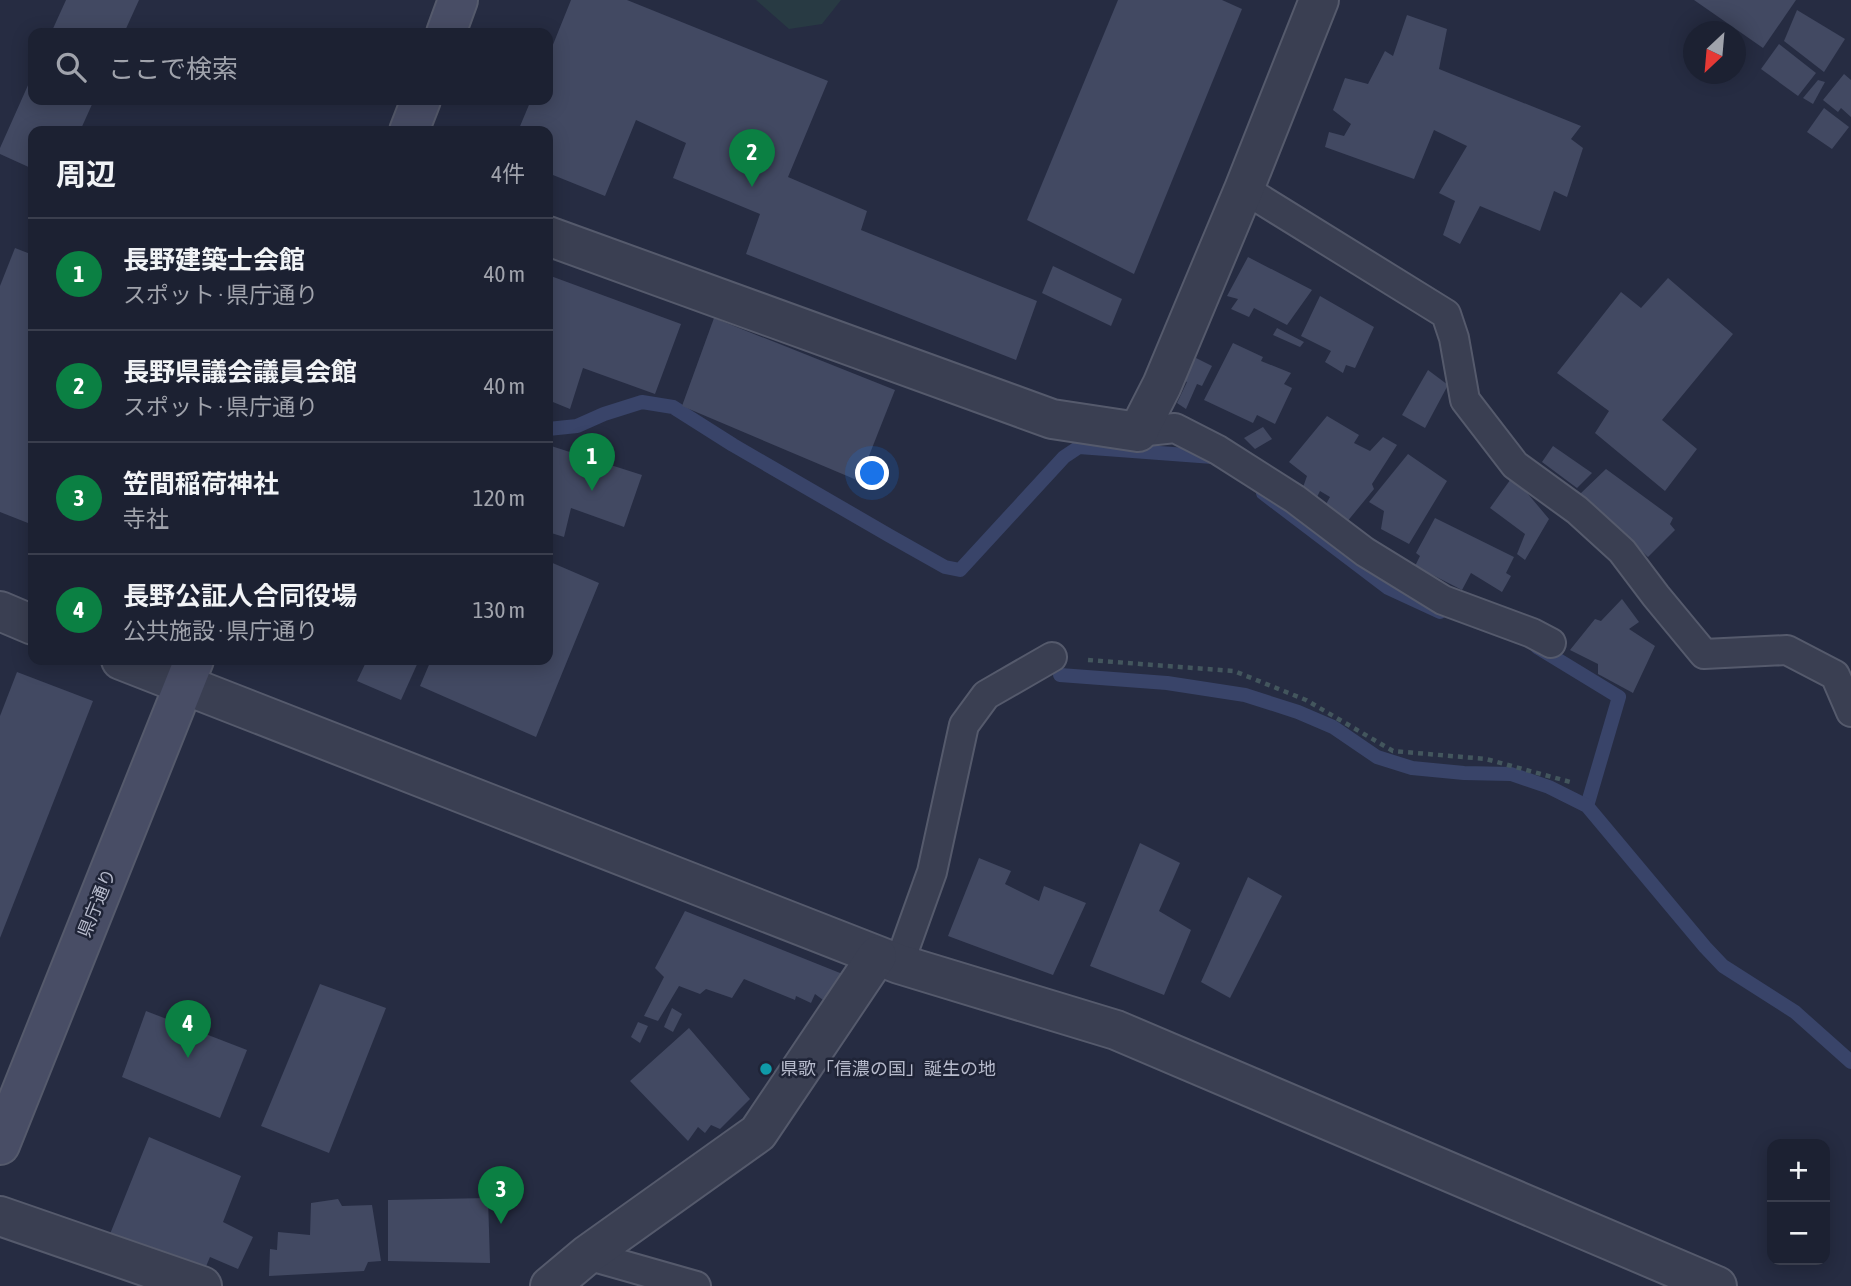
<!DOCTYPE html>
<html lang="ja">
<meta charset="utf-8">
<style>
:root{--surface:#1c2132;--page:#25293a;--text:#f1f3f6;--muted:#a0a3ac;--line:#3a3e4d;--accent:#0b8043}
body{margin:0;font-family:"Asap Condensed","Noto Sans JP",sans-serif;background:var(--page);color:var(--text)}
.controls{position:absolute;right:21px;bottom:21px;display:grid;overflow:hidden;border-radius:14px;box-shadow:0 4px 18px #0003}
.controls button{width:63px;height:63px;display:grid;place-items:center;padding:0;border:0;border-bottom:2px solid var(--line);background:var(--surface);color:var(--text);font:35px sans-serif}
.compass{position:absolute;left:1683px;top:21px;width:63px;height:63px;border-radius:50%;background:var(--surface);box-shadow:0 4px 18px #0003;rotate:206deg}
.you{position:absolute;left:873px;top:474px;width:24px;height:24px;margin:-18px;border:5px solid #fff;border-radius:50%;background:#1a73e8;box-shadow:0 0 0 10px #1a73e833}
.badge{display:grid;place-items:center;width:46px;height:46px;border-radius:50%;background:var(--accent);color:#fff;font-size:23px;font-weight:700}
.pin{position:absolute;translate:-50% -58px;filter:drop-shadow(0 2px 4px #0008)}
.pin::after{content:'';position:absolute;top:37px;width:24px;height:21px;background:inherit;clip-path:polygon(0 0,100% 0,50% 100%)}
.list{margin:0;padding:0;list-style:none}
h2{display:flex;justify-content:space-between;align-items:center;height:91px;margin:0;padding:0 28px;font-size:30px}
h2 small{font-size:23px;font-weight:400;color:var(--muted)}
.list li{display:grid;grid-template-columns:46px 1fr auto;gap:21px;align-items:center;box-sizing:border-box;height:112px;padding:0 28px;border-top:2px solid var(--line)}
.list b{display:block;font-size:26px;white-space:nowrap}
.list p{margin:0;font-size:23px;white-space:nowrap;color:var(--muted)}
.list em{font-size:23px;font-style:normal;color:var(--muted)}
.icon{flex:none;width:38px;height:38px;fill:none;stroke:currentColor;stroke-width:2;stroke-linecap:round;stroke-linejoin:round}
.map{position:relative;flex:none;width:1851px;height:1286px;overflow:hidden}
.search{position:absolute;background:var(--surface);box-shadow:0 4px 18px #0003;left:28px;top:28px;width:525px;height:77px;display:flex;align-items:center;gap:18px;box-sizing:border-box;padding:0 24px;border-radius:14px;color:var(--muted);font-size:26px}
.panel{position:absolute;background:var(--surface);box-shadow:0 4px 18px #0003;left:28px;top:126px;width:525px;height:539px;border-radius:14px}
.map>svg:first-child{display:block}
.green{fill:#283a43}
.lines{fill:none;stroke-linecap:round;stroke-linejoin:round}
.stream{stroke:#394469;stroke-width:14}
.building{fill:#424962}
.service-casing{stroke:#555a6c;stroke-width:32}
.minor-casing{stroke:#555a6c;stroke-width:42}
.secondary-casing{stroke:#555a6c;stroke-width:42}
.path{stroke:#43565d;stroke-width:4.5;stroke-dasharray:5 5;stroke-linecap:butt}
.service{stroke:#3a3f52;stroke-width:28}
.minor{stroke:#3a3f52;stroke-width:38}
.secondary{stroke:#484d65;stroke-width:38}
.culture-dot{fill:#0f9aa8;stroke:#1f2437;stroke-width:2.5}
.labels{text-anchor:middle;stroke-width:5;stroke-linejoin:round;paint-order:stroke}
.street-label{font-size:18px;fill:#b7bbcc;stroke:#1f2437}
.poi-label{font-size:18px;fill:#b7bbcc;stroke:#1f2437;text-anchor:start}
</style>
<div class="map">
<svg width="1851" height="1286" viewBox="0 0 1851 1286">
<rect width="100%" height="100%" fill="#262c42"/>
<polygon class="green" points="756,0 841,0 822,24 789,29"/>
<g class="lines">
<g class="stream">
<polyline points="548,429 577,426 604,414 642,402 673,407 733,445 890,536 945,567 960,570 1064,457 1079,447 1213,457 1215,458"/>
<polyline points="1263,493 1388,588 1440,612"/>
<polyline points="1537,647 1619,697 1587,806"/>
<polyline points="1060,675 1167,683 1245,695 1298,712 1333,727 1377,757 1412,768 1464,773 1511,774 1549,787 1587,806 1705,947 1723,966 1795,1012 1851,1062"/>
</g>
</g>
<g class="building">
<polygon points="66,0 139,0 124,33 51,33"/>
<polygon points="571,0 627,0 828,81 788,177 867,211 861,230 1037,301 1016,360 746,254 760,214 673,178 686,143 636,120 605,196 548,173 548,131 518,131 531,100 548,100 548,57"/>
<polygon points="1118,0 1222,0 1242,9 1134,274 1027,220"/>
<polygon points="1694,0 1796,0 1763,48"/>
<polygon points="1797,10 1845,39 1824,72 1784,41"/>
<polygon points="1407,15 1447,29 1439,69 1581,126 1571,139 1583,148 1567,197 1554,191 1540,231 1480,206 1460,244 1443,235 1455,201 1439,193 1467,146 1434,130 1414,179 1325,147 1329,132 1344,136 1351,124 1333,110 1345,78 1368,84 1385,51 1393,56"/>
<polygon points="1779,44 1816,73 1798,96 1761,69"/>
<polygon points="33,74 33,100 94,100 80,131 33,131 33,169 0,154 0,148"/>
<polygon points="1844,74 1851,80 1851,117 1841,108 1838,112 1823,100"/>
<polygon points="1818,80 1825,82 1813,104 1803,98"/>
<polygon points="1824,108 1849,127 1832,149 1807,132"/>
<polygon points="15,248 33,255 33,525 0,512 0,286"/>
<polygon points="1248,257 1312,290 1287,325 1254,308 1249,317 1231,309 1238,299 1227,296"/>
<polygon points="1053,266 1122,299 1111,326 1042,293"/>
<polygon points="548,275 681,324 655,394 583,368 570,409 548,400"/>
<polygon points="1668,278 1733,334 1662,420 1697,449 1665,491 1595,433 1609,411 1557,373 1621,292 1641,308"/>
<polygon points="1320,296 1374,327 1355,368 1346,365 1343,373 1325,362 1331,351 1301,336"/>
<polygon points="714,318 895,390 859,481 682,406"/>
<polygon points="1277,328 1304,342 1300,347 1273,335"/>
<polygon points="1233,343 1263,357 1261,361 1291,373 1284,384 1292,388 1275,424 1257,415 1253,423 1204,400"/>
<polygon points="1196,358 1212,366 1202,386 1197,384 1186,409 1177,403 1187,382 1182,380"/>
<polygon points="1428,370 1448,385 1425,428 1402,415"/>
<polygon points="1327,416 1359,435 1354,443 1370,451 1383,437 1397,445 1372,484 1374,489 1346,523 1325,506 1330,497 1320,491 1316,499 1302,490 1307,476 1289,462"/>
<polygon points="1263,427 1272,439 1255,449 1244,438"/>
<polygon points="548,445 642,475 624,527 571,508 564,537 548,532"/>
<polygon points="1553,446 1592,473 1577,488 1542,462"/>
<polygon points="1408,454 1447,481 1409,544 1381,529 1384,511 1369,502"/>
<polygon points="1606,469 1673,518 1670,524 1675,530 1648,557 1580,494"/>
<polygon points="1513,476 1549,519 1525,560 1517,554 1525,534 1490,508"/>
<polygon points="1435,518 1514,557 1506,573 1511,576 1502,592 1471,573 1462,590 1415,566 1420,556 1416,553"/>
<polygon points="548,561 599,583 536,737 420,686 431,660 548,660"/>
<polygon points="1622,599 1639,622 1629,629 1655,646 1633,693 1598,674 1598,664 1570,650 1595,619 1601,621"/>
<polygon points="367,660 419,660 401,700 357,681"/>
<polygon points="17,672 93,701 0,938 0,716"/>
<polygon points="1140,843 1180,863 1159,911 1191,930 1164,995 1090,966"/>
<polygon points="979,858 1011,871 1005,884 1039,901 1044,886 1086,903 1053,975 948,936"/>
<polygon points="1248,877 1282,896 1230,998 1201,982"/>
<polygon points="685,911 845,975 830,1005 815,994 811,1003 796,996 795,1000 744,979 732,998 706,989 700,994 679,986 658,1021 644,1016 664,977 655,968"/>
<polygon points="320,984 386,1008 329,1153 261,1126"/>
<polygon points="672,1008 682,1014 673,1032 664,1027"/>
<polygon points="146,1011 247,1050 220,1118 122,1077"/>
<polygon points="638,1022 648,1026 640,1043 631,1037"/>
<polygon points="689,1028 750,1099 720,1129 711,1125 705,1133 698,1127 688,1141 630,1081"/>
<polygon points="149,1137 241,1176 223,1222 253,1237 238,1269 210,1257 204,1271 110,1234"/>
<polygon points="488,1198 490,1263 388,1261 388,1200"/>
<polygon points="338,1199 342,1206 372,1205 381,1261 368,1262 364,1271 269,1276 270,1249 277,1250 278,1232 310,1235 311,1203"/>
</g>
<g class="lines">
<defs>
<g id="service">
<polyline points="1244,189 1446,314 1454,338 1465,400 1515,465 1577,510 1622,551 1656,596 1704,654 1787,650 1835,675 1851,712"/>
<polyline points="1138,432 1175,428 1218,450 1295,499 1365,552 1443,600 1532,633 1551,643"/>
<polyline points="899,964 932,872 964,725 986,695 1052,657"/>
<polyline points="587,1255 696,1286"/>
</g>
<g id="minor">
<polyline points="548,236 1052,419 1138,432 1162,385 1244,189 1319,0"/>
<polyline points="0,611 33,625"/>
<polyline points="121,660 899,964 1116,1030 1717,1286"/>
<polyline points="0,1216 202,1286"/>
<polyline points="550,1286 587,1255 758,1133 877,956"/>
</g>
<g id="secondary">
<polyline points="446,33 458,0"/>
<polyline points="409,131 421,100"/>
<polyline points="0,1145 194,660"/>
</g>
</defs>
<use href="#service" class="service-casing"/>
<use href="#minor" class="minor-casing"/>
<use href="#secondary" class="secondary-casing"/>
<polyline class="path" points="1088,660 1234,671 1306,700 1393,751 1486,759 1574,783"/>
<use href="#service" class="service"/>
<use href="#minor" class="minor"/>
<use href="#secondary" class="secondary"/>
</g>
<circle class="culture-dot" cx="766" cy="1069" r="7"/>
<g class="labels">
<g class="street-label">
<text transform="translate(97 903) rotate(-68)" y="6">県庁通り</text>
</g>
<g class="poi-label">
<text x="780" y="1075">県歌「信濃の国」誕生の地</text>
</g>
</g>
</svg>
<div class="controls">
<button>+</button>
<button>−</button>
</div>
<svg class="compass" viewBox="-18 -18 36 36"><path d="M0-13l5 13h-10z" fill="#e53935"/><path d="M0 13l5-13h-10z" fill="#a0a3ac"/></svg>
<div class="you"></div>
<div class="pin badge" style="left:592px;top:491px">1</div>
<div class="pin badge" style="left:752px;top:187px">2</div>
<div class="pin badge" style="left:501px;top:1224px">3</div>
<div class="pin badge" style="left:188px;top:1058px">4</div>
<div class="search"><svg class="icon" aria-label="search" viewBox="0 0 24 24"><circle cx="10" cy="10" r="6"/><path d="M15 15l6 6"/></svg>ここで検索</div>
<section class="panel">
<h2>周辺<small>4件</small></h2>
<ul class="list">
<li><span class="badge">1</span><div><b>長野建築士会館</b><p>スポット · 県庁通り</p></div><em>40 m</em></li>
<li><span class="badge">2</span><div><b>長野県議会議員会館</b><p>スポット · 県庁通り</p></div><em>40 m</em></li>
<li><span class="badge">3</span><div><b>笠間稲荷神社</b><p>寺社</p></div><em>120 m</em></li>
<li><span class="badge">4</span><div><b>長野公証人合同役場</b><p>公共施設 · 県庁通り</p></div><em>130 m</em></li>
</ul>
</section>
</div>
